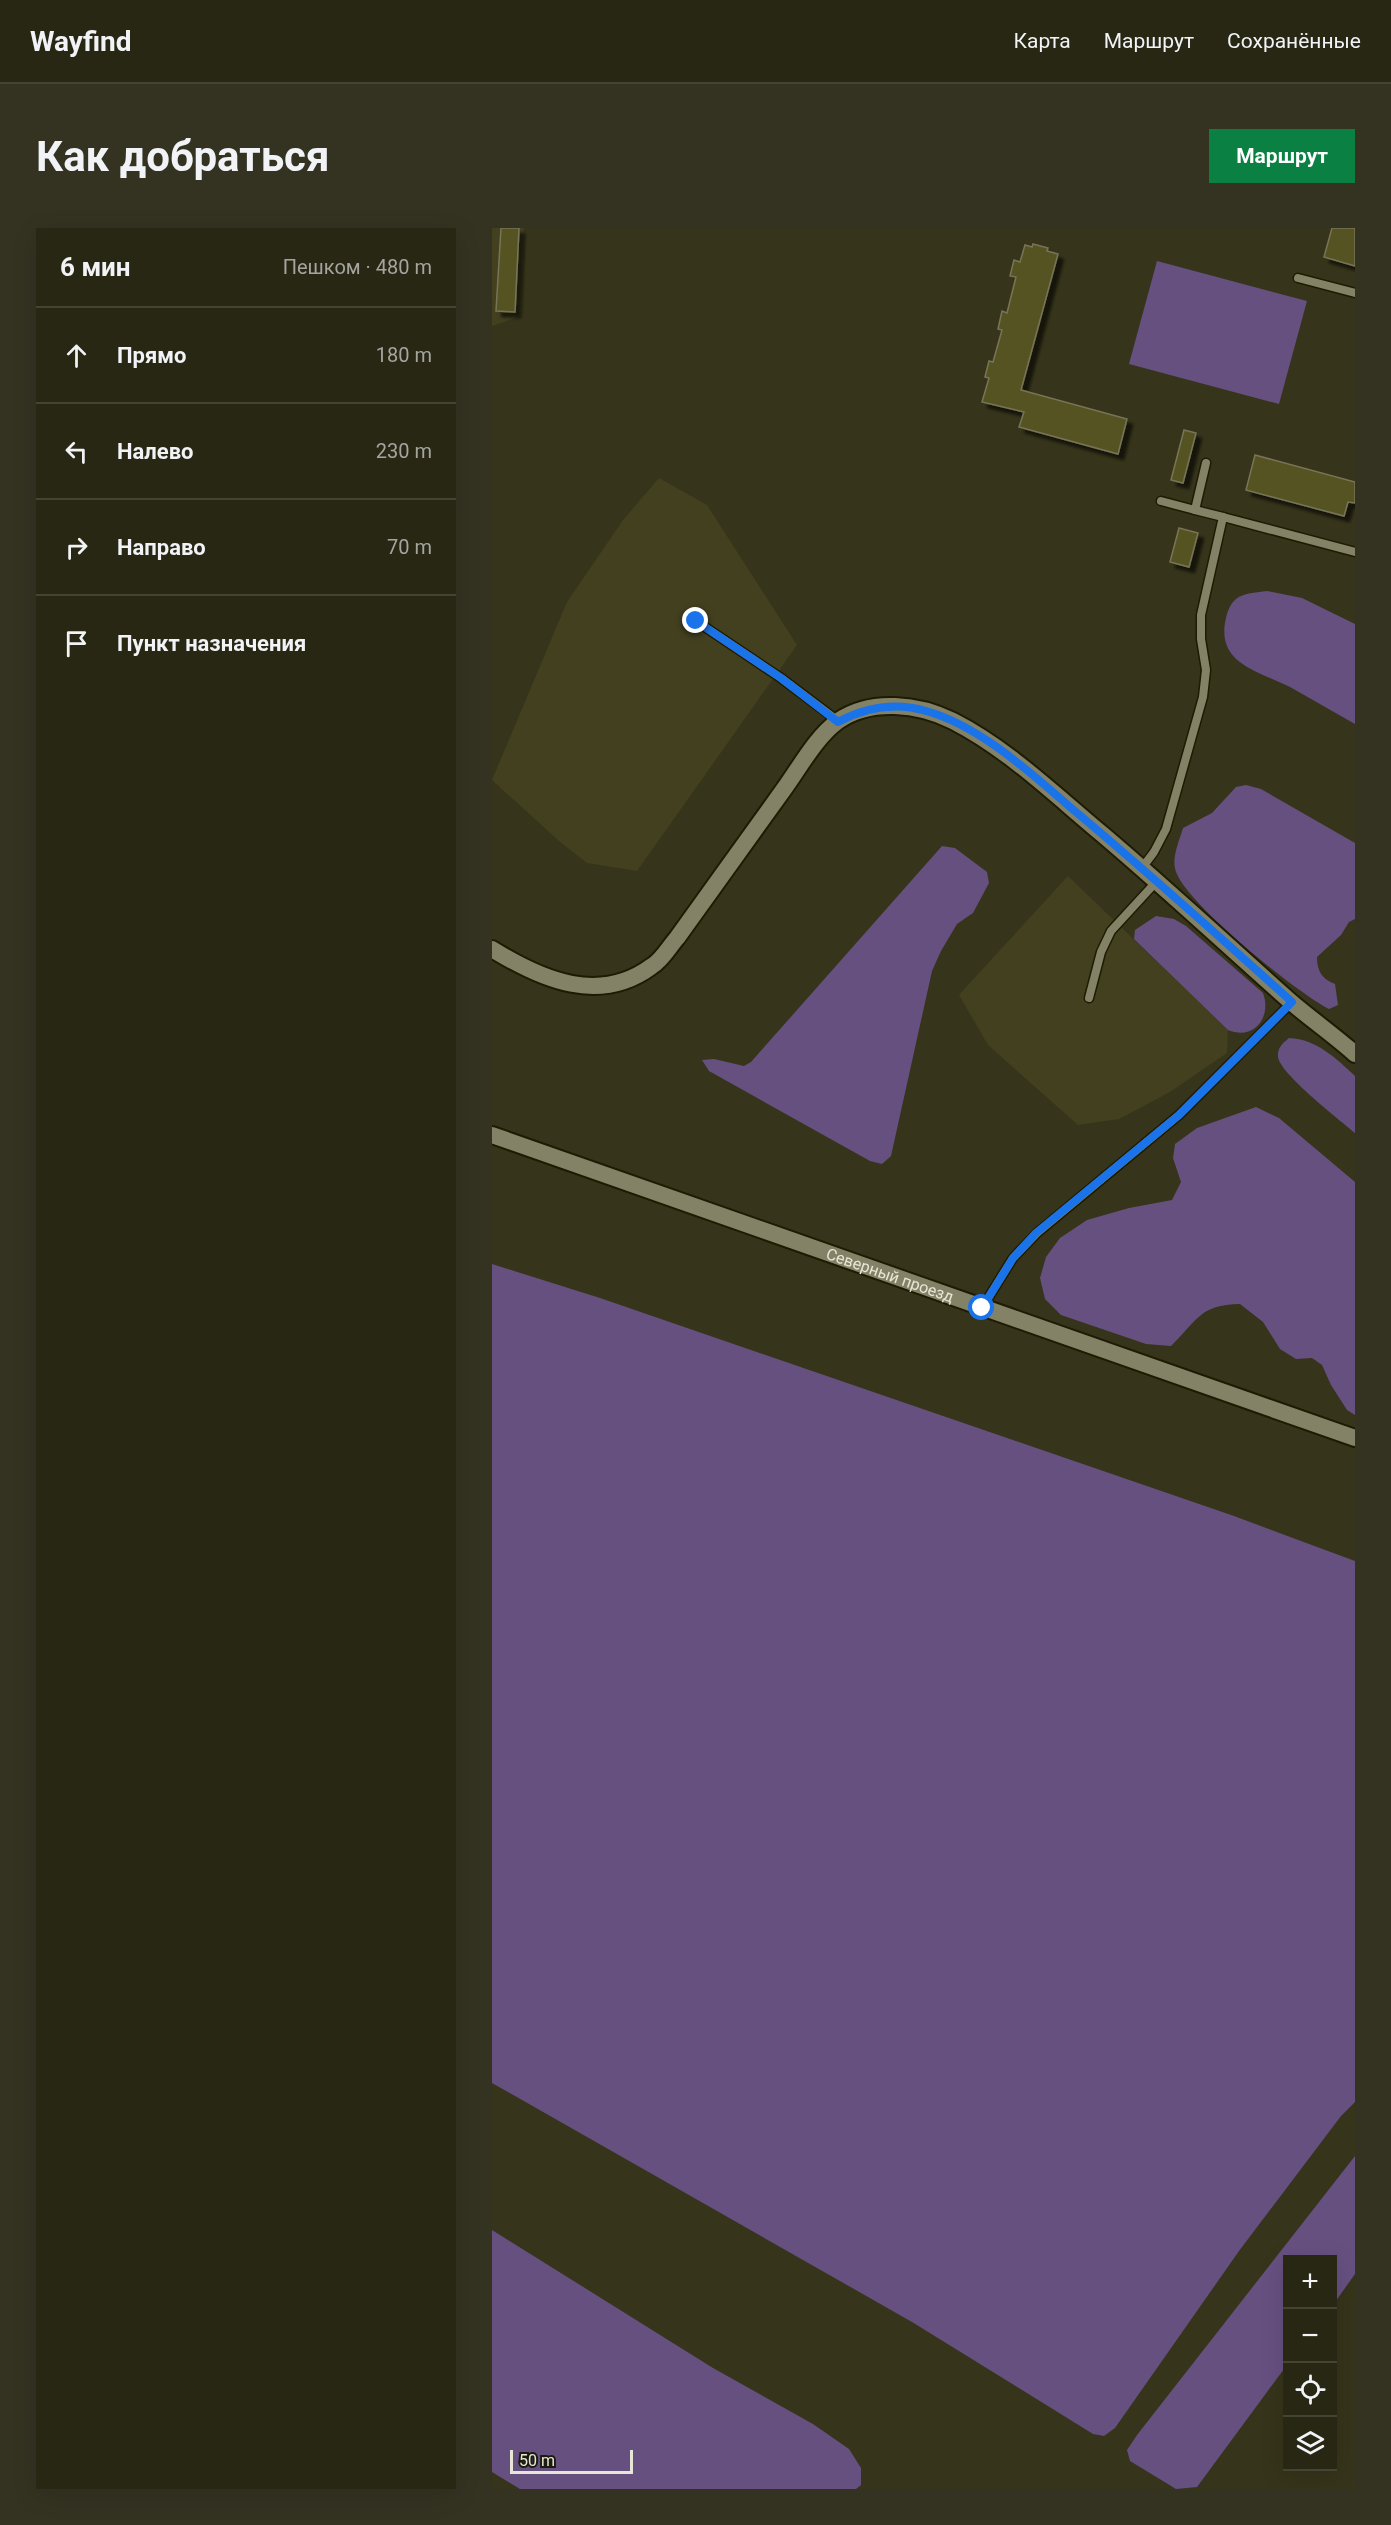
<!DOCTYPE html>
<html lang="ru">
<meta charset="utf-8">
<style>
:root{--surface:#282714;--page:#343322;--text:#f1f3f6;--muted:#a5a5a0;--line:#444434;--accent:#0b8043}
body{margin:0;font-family:Roboto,sans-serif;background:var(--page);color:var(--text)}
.controls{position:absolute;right:18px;bottom:18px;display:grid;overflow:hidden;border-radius:0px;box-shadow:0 6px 24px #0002}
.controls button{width:54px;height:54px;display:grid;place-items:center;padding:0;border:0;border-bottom:2px solid var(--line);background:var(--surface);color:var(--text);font:30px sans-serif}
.scale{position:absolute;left:18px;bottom:15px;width:123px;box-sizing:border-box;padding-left:6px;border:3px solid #e7e6d7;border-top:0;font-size:16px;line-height:21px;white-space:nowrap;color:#e7e6d7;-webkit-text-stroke:4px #1c1b10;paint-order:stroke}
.stop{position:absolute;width:18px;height:18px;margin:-14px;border:4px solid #1a73e8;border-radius:50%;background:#fff}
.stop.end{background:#1a73e8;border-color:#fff;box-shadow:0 2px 6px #0008}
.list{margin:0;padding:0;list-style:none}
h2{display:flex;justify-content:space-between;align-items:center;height:78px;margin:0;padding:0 24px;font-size:26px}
h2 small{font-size:20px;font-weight:400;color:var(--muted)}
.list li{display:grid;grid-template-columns:39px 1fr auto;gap:18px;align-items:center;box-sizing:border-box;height:96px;padding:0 24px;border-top:2px solid var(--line)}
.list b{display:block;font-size:22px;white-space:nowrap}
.list em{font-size:20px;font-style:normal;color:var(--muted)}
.icon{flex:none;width:33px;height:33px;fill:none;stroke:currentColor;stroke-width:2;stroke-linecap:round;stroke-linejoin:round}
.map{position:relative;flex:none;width:863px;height:2261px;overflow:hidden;border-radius:0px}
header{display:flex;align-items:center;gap:36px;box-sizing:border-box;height:84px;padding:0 30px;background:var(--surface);border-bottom:2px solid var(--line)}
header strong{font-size:28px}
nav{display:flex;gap:33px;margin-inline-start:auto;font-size:21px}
.intro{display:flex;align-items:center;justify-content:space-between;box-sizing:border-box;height:144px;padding:0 36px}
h1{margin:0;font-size:42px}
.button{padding:15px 27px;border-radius:0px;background:var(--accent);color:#fff;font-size:21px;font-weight:700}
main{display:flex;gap:36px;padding:0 36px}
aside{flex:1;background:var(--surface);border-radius:0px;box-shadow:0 6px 24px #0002}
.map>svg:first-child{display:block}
.built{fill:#434020}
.green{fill:#665080}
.building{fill:#575220;stroke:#777559;stroke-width:1.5;filter:url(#shadow)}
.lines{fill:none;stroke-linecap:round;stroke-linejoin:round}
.service-casing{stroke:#1e1b03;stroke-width:11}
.minor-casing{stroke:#1e1b03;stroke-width:20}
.tertiary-casing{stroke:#1e1b03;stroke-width:20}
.service{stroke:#848266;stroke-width:8}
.minor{stroke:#848266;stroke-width:16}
.tertiary{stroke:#848266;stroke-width:16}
.route{stroke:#1a73e8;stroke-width:8}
.labels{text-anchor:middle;stroke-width:5;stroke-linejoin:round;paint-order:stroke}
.street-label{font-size:16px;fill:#e7e6d7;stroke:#1c1b10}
</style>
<header>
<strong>Wayfind</strong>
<nav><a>Карта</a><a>Маршрут</a><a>Сохранённые</a></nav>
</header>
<div class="intro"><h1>Как добраться</h1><a class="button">Маршрут</a></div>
<main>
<aside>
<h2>6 мин<small>Пешком · 480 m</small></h2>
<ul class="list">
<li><svg class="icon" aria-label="ahead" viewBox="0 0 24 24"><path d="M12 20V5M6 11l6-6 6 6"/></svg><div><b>Прямо</b></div><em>180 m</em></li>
<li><svg class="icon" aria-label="left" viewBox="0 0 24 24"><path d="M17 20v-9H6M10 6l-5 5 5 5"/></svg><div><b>Налево</b></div><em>230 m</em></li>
<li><svg class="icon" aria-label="right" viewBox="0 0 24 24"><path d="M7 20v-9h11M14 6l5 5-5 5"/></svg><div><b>Направо</b></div><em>70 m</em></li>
<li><svg class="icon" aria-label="arrive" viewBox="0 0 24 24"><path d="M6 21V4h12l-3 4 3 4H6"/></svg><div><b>Пункт назначения</b></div></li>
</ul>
</aside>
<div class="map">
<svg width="863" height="2261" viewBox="0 0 863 2261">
<defs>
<filter id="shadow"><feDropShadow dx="5.5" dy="5.5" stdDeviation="1.5" flood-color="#0009"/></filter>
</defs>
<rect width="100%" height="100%" fill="#36341a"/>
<g class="built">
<polygon points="0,0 32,0 29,88 0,98"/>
<polygon points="167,250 215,277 305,417 145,643 95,635 68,614 0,552 75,374 131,292"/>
<polygon points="576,648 736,802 735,825 678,864 627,891 586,897 496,817 467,767"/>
</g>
<g class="green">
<polygon points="665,33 815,73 787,176 637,136"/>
<path d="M775,363L810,370L863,396V496C841,484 820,471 798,459C767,443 723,436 734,390C740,365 753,366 775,363Z"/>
<path d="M754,557L769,561L863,615V691L857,694L849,707L825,729C825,743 830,751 843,756L846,777L837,781C804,764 696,677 684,644C679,630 687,614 691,600L720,585L744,559Z"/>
<polygon points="450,618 463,620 495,644 497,655 481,685 465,696 449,723 440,743 399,928 390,936 378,933 217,843 210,832 222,831 252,838 259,834"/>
<path d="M664,688L682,691L694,698L771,765C780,789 762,813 736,802L642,711L643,702Z"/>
<path d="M797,810C824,811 844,830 863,848V905C848,892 788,846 786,829C785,820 791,815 797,810Z"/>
<path d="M764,879L787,890L863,954V1187L855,1182L839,1157L830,1137L820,1130L804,1131L788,1121L771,1094L748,1076C707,1077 706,1092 679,1118L654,1116L569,1087L553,1071L548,1050L554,1029L568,1010L595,992L637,980L680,972L689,954L681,930L683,916L705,900Z"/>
<polygon points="0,1036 108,1070 742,1288 863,1333 863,1874 849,1888 747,2023 623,2200 612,2208 601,2206 420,2094 0,1855"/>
<polygon points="863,1928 863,2046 841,2077 840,2032 796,2032 795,2137 705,2259 684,2261 638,2233 635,2222 645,2207"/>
<polygon points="0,2002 221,2140 321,2196 357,2221 369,2240 369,2257 364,2261 28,2261 0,2244"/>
</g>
<g class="building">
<polygon points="9,0 27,0 23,84 4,83"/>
<polygon points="840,0 863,0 863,38 832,29"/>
<polygon points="541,16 556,20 555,23 566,26 529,162 635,191 626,226 527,199 532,184 490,174 497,150 493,149 497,133 501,134 510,102 506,101 510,83 515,85 524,49 518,48 522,32 528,34 533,17 540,19"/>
<polygon points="692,202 704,205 691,255 679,252"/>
<polygon points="763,227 863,254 863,275 856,274 852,288 754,262"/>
<polygon points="687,300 706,305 697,339 678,334"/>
</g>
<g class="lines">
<defs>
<g id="service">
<polyline points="806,50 863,65"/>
<polyline points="669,273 703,282"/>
<polyline points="731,289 863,324"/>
<polyline points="204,393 289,450 346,493"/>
<polyline points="650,640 662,624 674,601 711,469 714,442 709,411 709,387 731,289 703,282 714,235"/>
<polyline points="597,770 609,724 619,703 665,653"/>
<polyline points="490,1080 521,1030 545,1005 687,887 800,774"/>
</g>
<path id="minor" d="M0,721C50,752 108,777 160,738C170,732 177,719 185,710C221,660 256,611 292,561C308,539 324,509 346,493C379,470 427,476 461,493C516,521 563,567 610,606C675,661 736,718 799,774C820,792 843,808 863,826"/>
<g id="tertiary">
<path id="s1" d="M0,907L863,1210"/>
</g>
</defs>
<use href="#service" class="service-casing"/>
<use href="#minor" class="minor-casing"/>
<use href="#tertiary" class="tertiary-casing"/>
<use href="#service" class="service"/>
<use href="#minor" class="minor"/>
<use href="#tertiary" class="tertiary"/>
</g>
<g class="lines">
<path class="route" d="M204,393L289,450L346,494C374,479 403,474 434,483C489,498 542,548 584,584C658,646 729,710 800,774L687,887L544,1005L521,1030L490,1080"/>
</g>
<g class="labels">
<g class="street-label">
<text dy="6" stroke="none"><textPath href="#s1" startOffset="422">Северный проезд</textPath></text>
</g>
</g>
</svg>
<div class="controls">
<button>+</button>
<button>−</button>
<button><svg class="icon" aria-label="locate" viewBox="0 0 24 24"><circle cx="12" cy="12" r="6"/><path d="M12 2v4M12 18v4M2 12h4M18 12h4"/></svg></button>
<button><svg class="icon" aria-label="layers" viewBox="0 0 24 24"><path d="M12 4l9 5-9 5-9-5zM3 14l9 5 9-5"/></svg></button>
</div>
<div class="scale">50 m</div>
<div class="stop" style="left:490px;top:1080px"></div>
<div class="stop end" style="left:204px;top:393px"></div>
</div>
</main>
